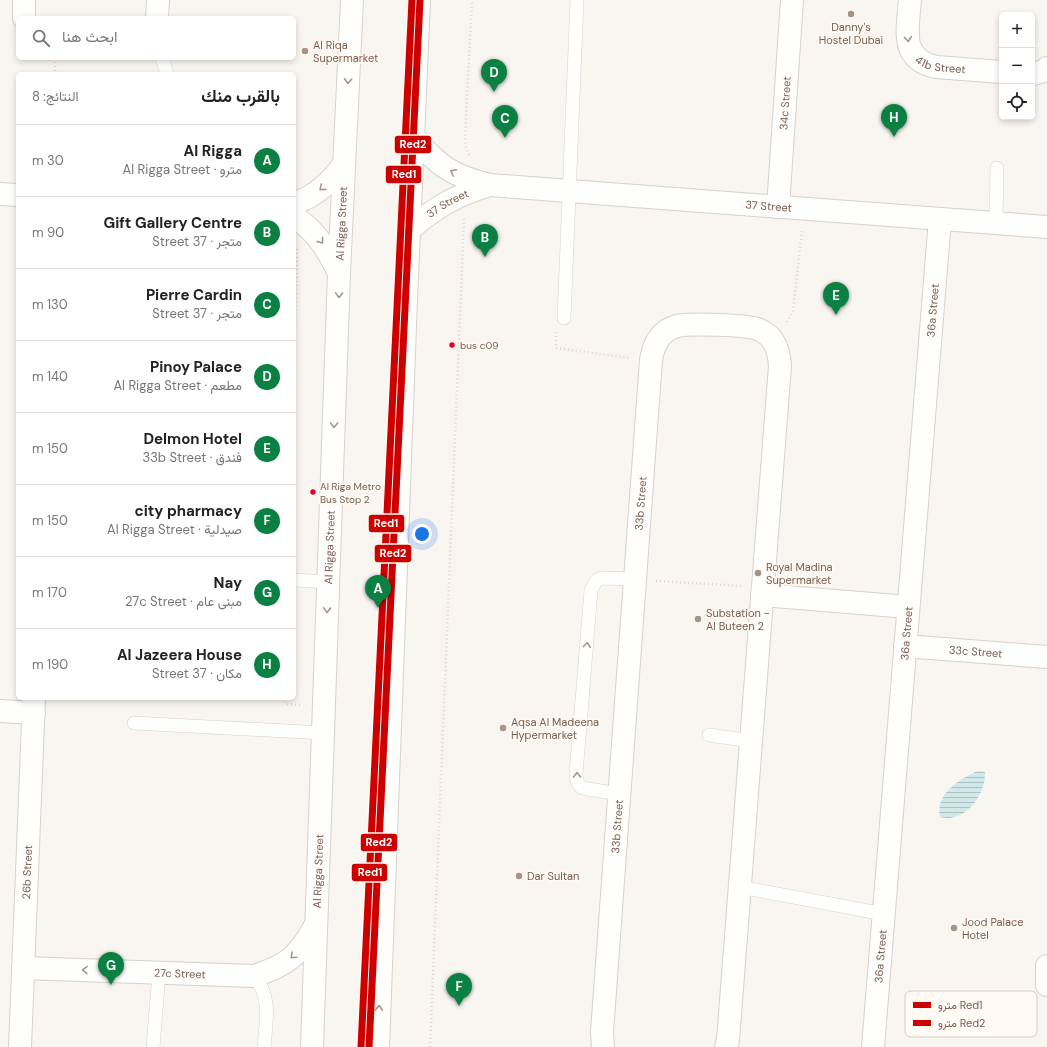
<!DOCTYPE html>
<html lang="ar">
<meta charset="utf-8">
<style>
:root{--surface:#fff;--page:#f6f6f6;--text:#222;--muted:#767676;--line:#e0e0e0;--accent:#0b8043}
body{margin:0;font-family:"DM Sans",Vazirmatn,sans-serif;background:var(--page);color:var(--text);direction:rtl}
.controls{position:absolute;right:12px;top:12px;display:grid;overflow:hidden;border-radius:6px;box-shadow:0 2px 6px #0003}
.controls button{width:36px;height:36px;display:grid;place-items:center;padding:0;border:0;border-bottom:1px solid var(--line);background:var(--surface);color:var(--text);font:20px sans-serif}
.you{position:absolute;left:422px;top:534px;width:14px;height:14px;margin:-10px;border:3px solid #fff;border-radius:50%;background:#1a73e8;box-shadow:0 0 0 6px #1a73e833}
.badge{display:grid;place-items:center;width:26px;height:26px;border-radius:50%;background:var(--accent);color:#fff;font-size:13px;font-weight:700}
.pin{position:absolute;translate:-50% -33px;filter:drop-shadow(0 1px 2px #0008)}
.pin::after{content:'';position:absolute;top:21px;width:14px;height:12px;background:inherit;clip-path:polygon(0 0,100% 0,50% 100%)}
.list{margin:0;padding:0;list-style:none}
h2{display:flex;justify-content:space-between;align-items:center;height:52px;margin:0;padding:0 16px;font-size:17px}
h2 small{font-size:13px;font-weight:400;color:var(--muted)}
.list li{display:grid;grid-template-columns:26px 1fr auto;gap:12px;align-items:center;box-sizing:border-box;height:72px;padding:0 16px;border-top:1px solid var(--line)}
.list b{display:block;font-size:15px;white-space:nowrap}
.list p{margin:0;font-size:13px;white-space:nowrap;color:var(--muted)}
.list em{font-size:13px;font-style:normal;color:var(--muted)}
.icon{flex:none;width:22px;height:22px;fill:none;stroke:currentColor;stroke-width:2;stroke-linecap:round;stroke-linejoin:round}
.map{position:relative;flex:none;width:1047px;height:1047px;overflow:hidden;direction:ltr}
.search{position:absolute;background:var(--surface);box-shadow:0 2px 6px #0003;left:16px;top:16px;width:280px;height:44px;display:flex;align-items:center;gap:10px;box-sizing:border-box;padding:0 14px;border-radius:6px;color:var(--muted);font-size:15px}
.panel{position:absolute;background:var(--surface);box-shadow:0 2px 6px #0003;left:16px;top:72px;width:280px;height:628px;border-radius:6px;direction:rtl}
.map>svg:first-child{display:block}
.water{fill:url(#water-rules)}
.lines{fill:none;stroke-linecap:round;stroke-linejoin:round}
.service-casing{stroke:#d7d1cb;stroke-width:14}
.minor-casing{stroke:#d7d1cb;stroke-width:24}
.tertiary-casing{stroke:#d7d1cb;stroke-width:24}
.path{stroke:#dcd5d0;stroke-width:2.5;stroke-dasharray:1 3;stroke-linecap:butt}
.service{stroke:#fefefd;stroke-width:13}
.minor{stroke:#fefefd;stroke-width:22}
.tertiary{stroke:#fefefd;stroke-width:22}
.metro-1-casing{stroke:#fffaf3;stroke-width:10}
.metro-2-casing{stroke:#fffaf3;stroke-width:10}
.metro-1{stroke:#c00;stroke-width:7}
.metro-2{stroke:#c00;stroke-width:7}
.oneway{stroke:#a8958b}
.poi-dot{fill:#a69286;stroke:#fffaf3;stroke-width:1.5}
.bus-dot{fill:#e4002b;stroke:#fffaf3;stroke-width:1.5}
.labels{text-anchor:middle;stroke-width:3.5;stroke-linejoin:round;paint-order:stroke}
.bus-label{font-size:10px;fill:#7a5c4d;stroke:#fffaf3;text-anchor:start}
.poi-label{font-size:11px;fill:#7a5c4d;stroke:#fffaf3;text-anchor:start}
.street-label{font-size:11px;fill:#7a5c4d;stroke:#fffaf3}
.key{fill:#fffaf3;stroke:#d7cbc1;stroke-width:1}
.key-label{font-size:11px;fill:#7a5c4d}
.line-badge{stroke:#fffaf3;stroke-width:1.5}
.badge-label{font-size:11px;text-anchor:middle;font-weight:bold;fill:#fff}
</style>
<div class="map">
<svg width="1047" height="1047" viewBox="0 0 1047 1047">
<defs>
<pattern id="water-rules" width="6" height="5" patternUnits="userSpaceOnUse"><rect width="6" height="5" fill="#d0e8ea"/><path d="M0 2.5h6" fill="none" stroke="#aebfc0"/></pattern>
</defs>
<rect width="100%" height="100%" fill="#f9f5f0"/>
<path class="water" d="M978,771L985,772C986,794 965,824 940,817C935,794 959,779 978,771Z"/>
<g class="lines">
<defs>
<g id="service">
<polyline points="162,58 167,74"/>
<polyline points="996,223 997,168"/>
<polyline points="564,318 577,0"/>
<polyline points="294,580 328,582"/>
<polyline points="134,723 323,733"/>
<polyline points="709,735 751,741"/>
<path d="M619,794L582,788C577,784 576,780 576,774L591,590L596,581L601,578L635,579"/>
<polyline points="740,887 884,914"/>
<path d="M254,976C272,997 266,1021 264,1047"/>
<polyline points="153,1047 159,973"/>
</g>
<g id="minor">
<path id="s1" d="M910,0C908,29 899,59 936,67L1002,72"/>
<polyline points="24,18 24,0"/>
<polyline points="157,18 158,0"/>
<polyline points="1032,74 1044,71 1047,68"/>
<path id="s2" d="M413,136C438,166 452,176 490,185L1047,227"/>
<polyline points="0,194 18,195"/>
<path d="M294,203C316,197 331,181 344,164"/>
<path id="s3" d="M778,207L792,0"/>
<path d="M294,217C316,230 328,251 339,273"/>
<path id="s4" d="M409,230C436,207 456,195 490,185"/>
<polyline points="762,595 908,607"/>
<path id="s5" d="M905,646L1047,657"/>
<polyline points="0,711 34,713"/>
<polyline points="1047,966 1047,985"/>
<path id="s6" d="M23,968L254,976C288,965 299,956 316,924"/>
<path id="s7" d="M20,1047L34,698"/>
<path id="s8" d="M603,1047L602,1032L651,360C653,349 656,339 666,331C669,329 674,327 677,326C688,323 747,325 757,329C761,330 765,333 768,335C777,344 779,354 780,366L728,1040L726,1047"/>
<path id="s9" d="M873,1047L940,219"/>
</g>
<g id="tertiary">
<path id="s10" d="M312,1047L339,273L352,0"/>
<polyline points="378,1047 406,299 419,0"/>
</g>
</defs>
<use href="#service" class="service-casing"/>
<use href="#minor" class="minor-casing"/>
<use href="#tertiary" class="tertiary-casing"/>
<g class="path">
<polyline points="55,58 55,74"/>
<polyline points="469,155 466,147 465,137 472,0"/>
<polyline points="787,322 793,311 802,230"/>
<polyline points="556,332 556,348 630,358"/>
<polyline points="294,370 297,249"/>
<polyline points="656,581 742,586"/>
<polyline points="285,698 285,704 302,705"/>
<polyline points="430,1047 464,218"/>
</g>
<use href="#service" class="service"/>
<use href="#minor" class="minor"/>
<use href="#tertiary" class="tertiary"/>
<defs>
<polyline id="metro-1" points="361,1047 412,0"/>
<polyline id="metro-2" points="369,1047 420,0"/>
</defs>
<use href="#metro-1" class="metro-1-casing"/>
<use href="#metro-2" class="metro-2-casing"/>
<use href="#metro-1" class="metro-1"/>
<use href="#metro-2" class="metro-2"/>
</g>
<defs><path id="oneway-chevron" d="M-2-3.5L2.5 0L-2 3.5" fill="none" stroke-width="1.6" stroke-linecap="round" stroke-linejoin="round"/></defs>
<g class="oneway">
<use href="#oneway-chevron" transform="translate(908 39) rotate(85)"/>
<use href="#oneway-chevron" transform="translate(348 81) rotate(93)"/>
<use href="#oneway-chevron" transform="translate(453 172) rotate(-154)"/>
<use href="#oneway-chevron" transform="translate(322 188) rotate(140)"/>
<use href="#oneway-chevron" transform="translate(321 241) rotate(53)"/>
<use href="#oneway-chevron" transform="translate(339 295) rotate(92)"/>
<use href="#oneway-chevron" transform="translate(334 425) rotate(92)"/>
<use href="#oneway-chevron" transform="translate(327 610) rotate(92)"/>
<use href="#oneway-chevron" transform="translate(587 645) rotate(-85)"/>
<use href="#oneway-chevron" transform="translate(577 775) rotate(-91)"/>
<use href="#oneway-chevron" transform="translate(293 956) rotate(137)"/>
<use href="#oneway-chevron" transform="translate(85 970) rotate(-178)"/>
<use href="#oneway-chevron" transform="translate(379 1008) rotate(-88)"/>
</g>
<g class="poi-dot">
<circle cx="851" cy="14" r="4"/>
<circle cx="305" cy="51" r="4"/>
<circle cx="758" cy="573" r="4"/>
<circle cx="698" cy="619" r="4"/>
<circle cx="503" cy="728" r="4"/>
<circle cx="519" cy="876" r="4"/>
<circle cx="954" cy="928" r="4"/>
</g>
<g class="bus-dot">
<circle cx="452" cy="345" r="3.5"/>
<circle cx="313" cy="492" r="3.5"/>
</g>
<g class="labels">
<g class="bus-label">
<text x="460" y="349">bus c09</text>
<text x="320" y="490">Al Riga Metro<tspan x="320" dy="13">Bus Stop 2</tspan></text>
</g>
<g class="poi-label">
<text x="851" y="31" text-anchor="middle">Danny's<tspan x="851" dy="13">Hostel Dubai</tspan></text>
<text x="313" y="49">Al Riqa<tspan x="313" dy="13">Supermarket</tspan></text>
<text x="766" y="571">Royal Madina<tspan x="766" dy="13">Supermarket</tspan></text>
<text x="706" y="617">Substation -<tspan x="706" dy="13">Al Buteen 2</tspan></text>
<text x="511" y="726">Aqsa Al Madeena<tspan x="511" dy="13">Hypermarket</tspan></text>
<text x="527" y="880">Dar Sultan</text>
<text x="962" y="926">Jood Palace<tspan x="962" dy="13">Hotel</tspan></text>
</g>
<g class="street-label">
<text dy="4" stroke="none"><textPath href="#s1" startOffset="86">41b Street</textPath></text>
<text dy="4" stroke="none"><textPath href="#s3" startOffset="104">34c Street</textPath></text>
<text dy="4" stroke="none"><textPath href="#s4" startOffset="47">37 Street</textPath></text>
<text dy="4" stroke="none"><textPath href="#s2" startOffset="373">37 Street</textPath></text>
<text dy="4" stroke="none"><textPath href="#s10" startOffset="824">Al Rigga Street</textPath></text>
<text dy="4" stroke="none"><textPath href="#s9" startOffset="739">36a Street</textPath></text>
<text dy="4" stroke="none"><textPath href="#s8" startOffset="545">33b Street</textPath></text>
<text dy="4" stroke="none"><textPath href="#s10" startOffset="500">Al Rigga Street</textPath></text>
<text dy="4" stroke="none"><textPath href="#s9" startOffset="415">36a Street</textPath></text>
<text dy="4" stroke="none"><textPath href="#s5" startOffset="71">33c Street</textPath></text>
<text dy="4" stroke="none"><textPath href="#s8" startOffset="221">33b Street</textPath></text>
<text dy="4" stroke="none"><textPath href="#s10" startOffset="176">Al Rigga Street</textPath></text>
<text dy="4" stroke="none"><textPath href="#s7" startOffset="175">26b Street</textPath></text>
<text dy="4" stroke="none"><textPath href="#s9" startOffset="91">36a Street</textPath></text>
<text dy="4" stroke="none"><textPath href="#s6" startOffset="157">27c Street</textPath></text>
</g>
</g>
<rect x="905" y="991" width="132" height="46" rx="6" class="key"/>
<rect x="913" y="1002" width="18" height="6" fill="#c00"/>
<rect x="913" y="1020" width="18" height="6" fill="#c00"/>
<g class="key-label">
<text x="938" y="1009">مترو Red1</text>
<text x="938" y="1027">مترو Red2</text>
</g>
<g class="line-badge">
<rect x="394" y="135" width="38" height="19" rx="4" fill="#c00"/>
<rect x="385" y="165" width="37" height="19" rx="4" fill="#c00"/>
<rect x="368" y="514" width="37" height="19" rx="4" fill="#c00"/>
<rect x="374" y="544" width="38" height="19" rx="4" fill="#c00"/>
<rect x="360" y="833" width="38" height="19" rx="4" fill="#c00"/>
<rect x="351" y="863" width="37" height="19" rx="4" fill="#c00"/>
</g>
<g class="badge-label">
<text x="413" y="148">Red2</text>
<text x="404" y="178">Red1</text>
<text x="386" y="527">Red1</text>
<text x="393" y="557">Red2</text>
<text x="379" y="846">Red2</text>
<text x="370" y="876">Red1</text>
</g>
</svg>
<div class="controls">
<button>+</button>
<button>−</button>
<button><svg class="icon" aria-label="locate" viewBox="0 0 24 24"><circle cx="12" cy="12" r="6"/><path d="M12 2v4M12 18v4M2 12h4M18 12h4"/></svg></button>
</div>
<div class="you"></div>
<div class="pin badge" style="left:378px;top:608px">A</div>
<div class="pin badge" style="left:485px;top:257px">B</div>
<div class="pin badge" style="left:505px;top:138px">C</div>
<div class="pin badge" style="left:494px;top:92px">D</div>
<div class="pin badge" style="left:836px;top:315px">E</div>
<div class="pin badge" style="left:459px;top:1006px">F</div>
<div class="pin badge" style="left:111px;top:985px">G</div>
<div class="pin badge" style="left:894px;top:137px">H</div>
<div class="search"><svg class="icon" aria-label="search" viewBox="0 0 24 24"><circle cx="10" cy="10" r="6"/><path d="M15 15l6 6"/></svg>ابحث هنا</div>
<section class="panel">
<h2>بالقرب منك<small>النتائج: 8</small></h2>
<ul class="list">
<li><span class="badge">A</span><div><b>Al Rigga</b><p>مترو · Al Rigga Street</p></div><em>30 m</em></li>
<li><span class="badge">B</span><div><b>Gift Gallery Centre</b><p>متجر · 37 Street</p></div><em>90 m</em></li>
<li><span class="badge">C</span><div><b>Pierre Cardin</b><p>متجر · 37 Street</p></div><em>130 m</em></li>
<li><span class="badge">D</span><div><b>Pinoy Palace</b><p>مطعم · Al Rigga Street</p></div><em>140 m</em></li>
<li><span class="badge">E</span><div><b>Delmon Hotel</b><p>فندق · 33b Street</p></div><em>150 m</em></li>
<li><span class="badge">F</span><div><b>city pharmacy</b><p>صيدلية · Al Rigga Street</p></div><em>150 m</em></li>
<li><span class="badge">G</span><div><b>Nay</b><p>مبنى عام · 27c Street</p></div><em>170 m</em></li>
<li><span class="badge">H</span><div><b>Al Jazeera House</b><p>مكان · 37 Street</p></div><em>190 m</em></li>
</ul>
</section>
</div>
